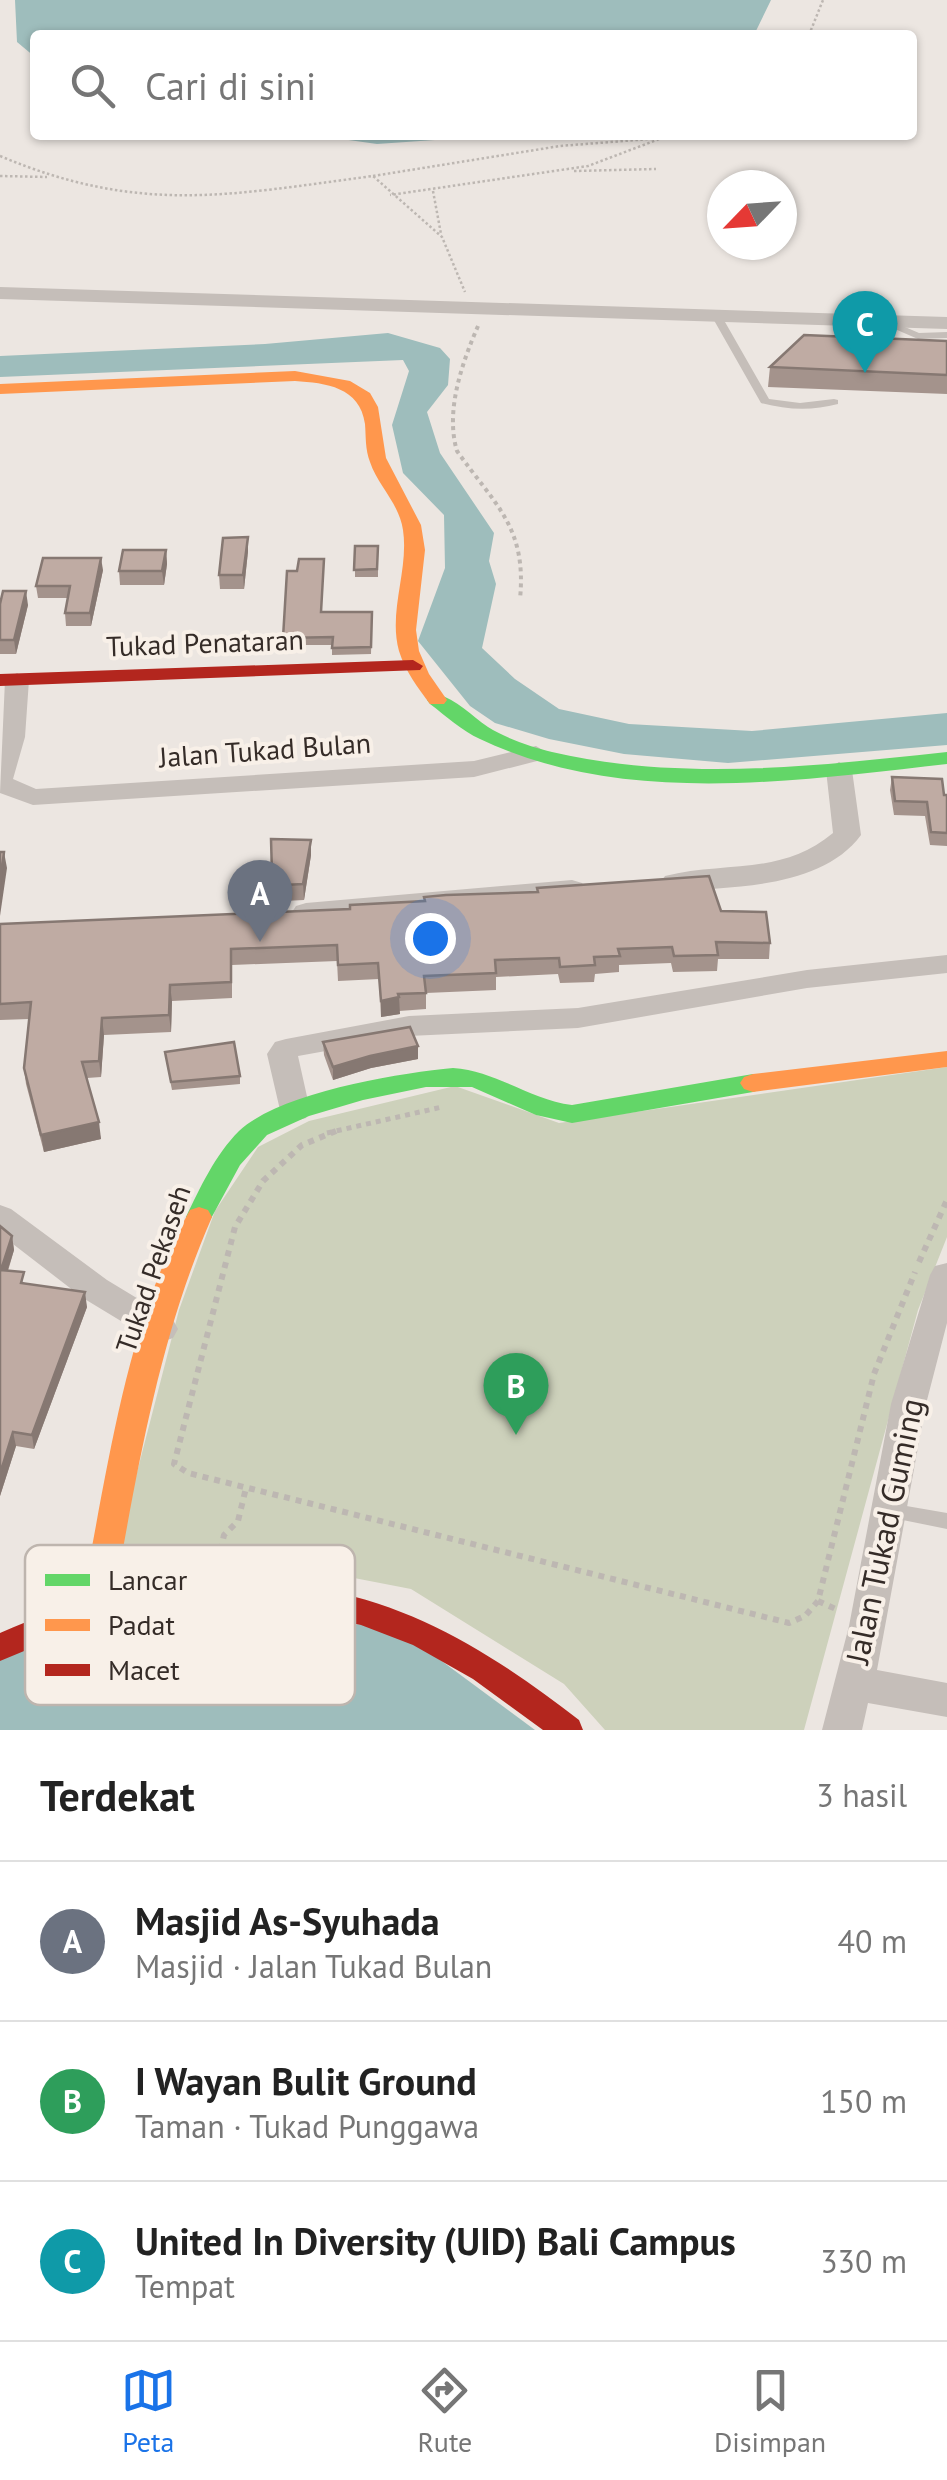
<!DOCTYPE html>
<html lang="id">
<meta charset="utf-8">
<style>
:root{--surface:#fff;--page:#f2f2f2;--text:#222;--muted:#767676;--line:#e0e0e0;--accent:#1a73e8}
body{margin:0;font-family:"PT Sans",sans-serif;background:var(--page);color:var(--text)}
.compass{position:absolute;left:707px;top:170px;width:90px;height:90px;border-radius:50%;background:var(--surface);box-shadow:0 2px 8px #0004;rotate:245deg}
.you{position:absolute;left:430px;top:938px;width:35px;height:35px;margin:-25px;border:8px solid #fff;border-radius:50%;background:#1a73e8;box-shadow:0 0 0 15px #1a73e833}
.badge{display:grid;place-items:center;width:65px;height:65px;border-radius:50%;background:var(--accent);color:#fff;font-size:32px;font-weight:700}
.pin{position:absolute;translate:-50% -82px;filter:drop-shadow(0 2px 5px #0008)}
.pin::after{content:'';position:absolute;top:52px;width:35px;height:30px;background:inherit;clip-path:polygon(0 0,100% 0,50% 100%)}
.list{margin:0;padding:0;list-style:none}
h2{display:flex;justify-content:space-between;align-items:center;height:130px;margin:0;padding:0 40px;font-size:42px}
h2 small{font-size:32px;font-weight:400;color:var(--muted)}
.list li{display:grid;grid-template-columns:65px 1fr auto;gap:30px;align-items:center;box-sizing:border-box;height:160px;padding:0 40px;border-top:2px solid var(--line)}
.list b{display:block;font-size:38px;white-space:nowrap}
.list p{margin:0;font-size:32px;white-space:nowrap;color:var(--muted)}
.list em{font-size:32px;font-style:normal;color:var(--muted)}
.icon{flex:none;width:55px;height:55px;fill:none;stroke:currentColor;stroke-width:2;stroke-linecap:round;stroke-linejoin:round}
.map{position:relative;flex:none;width:947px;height:1730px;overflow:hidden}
.search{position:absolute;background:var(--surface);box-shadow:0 2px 8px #0004;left:30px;right:30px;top:30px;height:110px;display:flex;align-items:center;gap:25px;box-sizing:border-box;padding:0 35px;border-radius:10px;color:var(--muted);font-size:38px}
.sheet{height:610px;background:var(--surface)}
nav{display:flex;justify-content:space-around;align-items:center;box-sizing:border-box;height:140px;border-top:2px solid var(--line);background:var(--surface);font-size:28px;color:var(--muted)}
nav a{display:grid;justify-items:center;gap:5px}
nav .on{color:var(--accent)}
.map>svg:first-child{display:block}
.green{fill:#cdd1bb}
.water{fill:#9ebdbc}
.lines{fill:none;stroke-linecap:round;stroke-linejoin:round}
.path-far3{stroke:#bdb7b2;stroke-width:2.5;stroke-dasharray:2.5 2.5;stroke-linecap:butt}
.path-far2{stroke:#bdb7b2;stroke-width:4;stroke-dasharray:4 4;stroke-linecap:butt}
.path-far1{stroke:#bdb7b2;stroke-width:5;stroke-dasharray:5 5;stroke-linecap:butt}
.path{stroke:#bdb7b2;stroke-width:6;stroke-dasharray:6 6;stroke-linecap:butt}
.lane{fill:#c5beb9;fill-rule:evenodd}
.street{fill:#c5beb9;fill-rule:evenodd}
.fast{fill:#63d668;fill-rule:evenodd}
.slow{fill:#ff974d;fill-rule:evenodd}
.jam{fill:#b3261e;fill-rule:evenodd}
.wall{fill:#a4938c}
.shaded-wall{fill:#867872}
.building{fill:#bfaba3;stroke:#867872;stroke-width:2.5}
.labels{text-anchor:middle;stroke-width:8;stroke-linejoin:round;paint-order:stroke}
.street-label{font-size:28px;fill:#352c28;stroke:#f8f0e8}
.near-street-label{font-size:32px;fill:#352c28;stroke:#f8f0e8}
.key{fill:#f8f0e8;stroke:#beb5ae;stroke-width:2.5}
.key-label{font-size:28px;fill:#352c28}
</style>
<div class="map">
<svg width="947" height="1730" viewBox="0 0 947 1730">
<rect width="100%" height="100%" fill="#ece6e1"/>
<polygon class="green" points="947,1067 947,1237 918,1310 804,1730 605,1730 564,1684 411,1589 261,1560 112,1569 179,1310 215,1211 258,1147 309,1121 455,1086 559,1123"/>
<g class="water">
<polygon points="15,0 771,0 754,35 35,35 35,57 17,42"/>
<polygon points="313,135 507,135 377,144"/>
<polygon points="388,333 440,348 450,359 448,385 427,412 440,453 494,533 489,561 496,584 482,648 515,679 559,709 629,724 752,731 947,713 947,745 728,763 624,754 549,739 495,723 470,706 418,641 445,568 444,515 403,473 392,425 409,371 403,360 0,377 0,356 265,344"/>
<polygon points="214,1611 397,1628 535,1730 0,1730 0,1658 63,1631"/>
</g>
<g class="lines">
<g class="path-far3">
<polyline points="809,35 823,0"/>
<polyline points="662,138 679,135"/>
<path d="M0,156C140,215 229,195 373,176L442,237L465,292"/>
<polyline points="574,171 656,169"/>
<polyline points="0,176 47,177"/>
<polyline points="373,176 560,146 662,138 588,166 390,195"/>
<polyline points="433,191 441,234"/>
</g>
<path class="path-far2" d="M478,326C462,363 445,411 457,451C495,505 527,527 520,599"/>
<polyline class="path-far1" points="327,1133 442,1107"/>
<g class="path">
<polyline points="336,1131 302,1145 263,1181 235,1227 174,1464 188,1473 789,1623 805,1616 818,1601 874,1374 915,1272"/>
<polyline points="919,1262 947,1200"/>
<polyline points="218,1562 224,1535 238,1521 246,1488"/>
<polyline points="818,1601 838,1610"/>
</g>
<g class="lane">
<path d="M716,312L721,315L769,399L800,403L834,399L838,400V404C812,411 787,410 761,403L711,315Z"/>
<polygon points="884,318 919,333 947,332 947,338 918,339 881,323 881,319"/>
<polygon points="889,1503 947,1513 947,1529 883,1516 880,1511 883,1506"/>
</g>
<g class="street">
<polygon points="0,287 947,317 947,329 0,299"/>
<polygon points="17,673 29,680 25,737 13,779 36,789 474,761 536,746 549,754 545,759 474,777 33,805 0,793 5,680"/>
<path d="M839,762L852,770L861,835C822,888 734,887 675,891L665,888L661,882L665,876C725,861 782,876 833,833L826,770Z"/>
<polygon points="572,880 582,883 586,889 582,895 306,921 296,918 292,912 296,906 306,903"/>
<polygon points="947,955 947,973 807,988 578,1028 409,1036 298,1056 310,1110 306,1118 295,1121 284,1118 280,1110 267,1054 275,1042 286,1039 409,1016 578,1008 807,970"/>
<polygon points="0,1205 11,1209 107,1280 173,1320 178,1329 173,1338 161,1342 149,1338 83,1298 0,1234"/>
<polygon points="947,1263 947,1323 926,1404 877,1670 947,1683 947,1717 868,1703 862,1730 822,1730 849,1626 891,1404 930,1275 935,1266"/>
</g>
<g class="fast">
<path d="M437,694C456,699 472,716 488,727C505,738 532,747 552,752C681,782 817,766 947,752V764C796,781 622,807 480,739C462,731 446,716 430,704L427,700L430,696Z"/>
<path d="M453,1068C497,1071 530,1100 572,1105L753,1074L762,1077L766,1083L762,1089L753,1092L572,1123L536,1115L472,1087H426L363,1100L309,1116L267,1135L240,1165L208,1224L199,1227L190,1224L186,1217C200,1188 215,1155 239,1131C279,1093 398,1073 453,1068Z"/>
</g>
<g class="slow">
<path d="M295,371L350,381L370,393L378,407L386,458L421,525L425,550L416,630L419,651L429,674L447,700L444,704H430C418,688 405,671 399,651C388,612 409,570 403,530C399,503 378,486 370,462C365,449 366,437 365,424C360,387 326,383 295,381L0,394V384Z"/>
<polygon points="947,1051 947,1067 753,1092 744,1089 740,1083 744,1077 753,1074"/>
<path d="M199,1207L208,1210L212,1217C157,1342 137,1475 112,1608L107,1617L96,1621L85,1617L80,1608C107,1479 124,1325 190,1210Z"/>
</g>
<g class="jam">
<polygon points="413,660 423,666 420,670 0,686 0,674"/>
<path d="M207,1584C247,1586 290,1584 329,1591C424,1609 504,1662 579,1720L583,1730H543L473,1679L413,1645L361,1625L316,1616L207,1611L135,1614L82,1627L0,1661V1633C69,1603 131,1584 207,1584Z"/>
</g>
</g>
<g class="wall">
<polygon points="947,341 947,394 768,387 770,367"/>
<polygon points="248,537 248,551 244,589 220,589 219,575"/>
<rect x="355" y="546" width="23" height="31"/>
<polygon points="166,550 167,564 164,585 120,585 119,571"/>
<polygon points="324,566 321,612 372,612 371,654 332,655 332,645 284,645 283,638 297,571"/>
<polygon points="103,570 91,626 66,626 65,613 68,598 38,598 36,586"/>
<polygon points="0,604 28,605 16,654 0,654"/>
<polygon points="892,777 947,795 947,846 930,845 925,816 894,815 890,790"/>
<polygon points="311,840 311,855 304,900 264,902 263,886 272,874"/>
<polygon points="721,911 770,943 769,959 718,959 717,971 673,972 671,963 619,965 619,972 595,974 594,982 560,983 558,974 496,977 496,990 426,993 426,1009 399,1011 400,1014 381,1017 379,979 338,981 337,961 232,965 232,998 172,1001 171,1032 104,1035 101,1077 87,1078 101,1139 44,1152 26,1084 24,1068 29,1019 0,1020 0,924"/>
<polygon points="323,1042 418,1059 371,1068 333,1080 324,1055"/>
<polygon points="166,1060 240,1076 240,1084 172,1090"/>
<polygon points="0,1226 12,1236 14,1250 8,1271 26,1284 87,1307 34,1449 16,1446 0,1496"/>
</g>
<g class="shaded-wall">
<polygon points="248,537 248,551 244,589 243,575"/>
<polygon points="166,550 167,564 164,585 162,571"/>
<polygon points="101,558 103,570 91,626 90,613"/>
<polygon points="26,591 28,605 16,654 14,640"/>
<polygon points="311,840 311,855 304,900 303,884"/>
<polygon points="4,852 7,868 0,916 0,884"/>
<polygon points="170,985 172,1001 171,1032 169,1015"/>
<polygon points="399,997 400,1014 381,1017 381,1001"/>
<polygon points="102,1018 104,1035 101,1077 99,1061"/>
<polygon points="418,1046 418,1059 371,1068 333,1080 333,1067 370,1056"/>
<polygon points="99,1122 101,1139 44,1152 41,1135"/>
<polygon points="12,1236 14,1250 3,1285 1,1270"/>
<polygon points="85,1292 87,1307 34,1449 32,1435"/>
<polygon points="13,1432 16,1446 0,1496 0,1474"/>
</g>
<g class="building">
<polygon points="804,335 947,341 947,375 770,367"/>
<polygon points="248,537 243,575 219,575 223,538"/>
<polygon points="355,546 378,546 377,569 354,570"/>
<polygon points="123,550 166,550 162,571 119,571"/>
<polygon points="43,558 101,558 90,613 65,613 70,586 36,586"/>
<polygon points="299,559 324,559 321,612 372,612 371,647 332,648 333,637 283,638 287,571 297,571"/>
<polygon points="3,591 26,591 14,640 0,640 0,604"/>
<polygon points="892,777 942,779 944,795 947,795 947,833 931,832 927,802 895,801"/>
<polygon points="271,839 311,840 303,884 263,886 264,875 272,874"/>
<polygon points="0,852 4,852 0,884"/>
<polygon points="709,876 721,911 766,912 770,943 716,942 718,955 674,956 672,947 618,949 620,956 594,957 595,965 560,967 559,958 495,960 496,973 424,976 426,993 398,994 399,997 381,1001 378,963 338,965 337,945 231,949 231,982 170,985 169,1015 102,1018 99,1061 82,1062 99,1122 41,1135 24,1068 31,1002 0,1004 0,924 350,909 350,905 425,901 424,897 446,895 538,892 537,888"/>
<polygon points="410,1027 418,1046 370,1056 333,1067 323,1042"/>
<polygon points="234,1042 240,1076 171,1082 165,1052"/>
<polygon points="0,1226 12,1236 1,1270 24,1272 21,1283 85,1292 32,1435 13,1432 0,1474"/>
</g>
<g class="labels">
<g class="street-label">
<text transform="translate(205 643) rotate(-2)" y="10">Tukad Penataran</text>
<text transform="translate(265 750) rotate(-4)" y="10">Jalan Tukad Bulan</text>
<text transform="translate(153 1269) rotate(-71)" y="10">Tukad Pekaseh</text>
</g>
<g class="near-street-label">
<text transform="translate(885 1531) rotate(-78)" y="11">Jalan Tukad Guming</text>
</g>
</g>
<rect x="25" y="1545" width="330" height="160" rx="15" class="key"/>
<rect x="45" y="1574" width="45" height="12" fill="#63d668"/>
<rect x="45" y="1619" width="45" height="12" fill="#ff974d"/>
<rect x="45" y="1664" width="45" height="12" fill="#b3261e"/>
<g class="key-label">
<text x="108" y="1590">Lancar</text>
<text x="108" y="1635">Padat</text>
<text x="108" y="1680">Macet</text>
</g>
</svg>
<svg class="compass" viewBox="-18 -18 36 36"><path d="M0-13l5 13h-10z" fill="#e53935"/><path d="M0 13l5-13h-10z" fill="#767676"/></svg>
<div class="you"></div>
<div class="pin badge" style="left:260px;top:942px;background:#6b7280">A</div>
<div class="pin badge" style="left:516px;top:1435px;background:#2e9e5b">B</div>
<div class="pin badge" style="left:865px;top:373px;background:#0f9aa8">C</div>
<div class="search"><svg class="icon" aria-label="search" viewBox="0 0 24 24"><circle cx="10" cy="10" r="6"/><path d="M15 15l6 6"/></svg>Cari di sini</div>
</div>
<section class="sheet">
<h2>Terdekat<small>3 hasil</small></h2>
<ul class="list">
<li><span class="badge" style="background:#6b7280">A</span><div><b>Masjid As-Syuhada</b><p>Masjid · Jalan Tukad Bulan</p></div><em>40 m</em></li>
<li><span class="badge" style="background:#2e9e5b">B</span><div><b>I Wayan Bulit Ground</b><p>Taman · Tukad Punggawa</p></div><em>150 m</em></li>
<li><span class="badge" style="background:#0f9aa8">C</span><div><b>United In Diversity (UID) Bali Campus</b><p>Tempat</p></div><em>330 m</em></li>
</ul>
</section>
<nav>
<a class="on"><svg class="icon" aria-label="map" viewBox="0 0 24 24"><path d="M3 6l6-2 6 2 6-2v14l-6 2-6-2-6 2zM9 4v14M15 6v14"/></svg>Peta</a>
<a><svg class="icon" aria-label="directions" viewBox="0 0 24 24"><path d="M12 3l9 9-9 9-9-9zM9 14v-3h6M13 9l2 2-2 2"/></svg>Rute</a>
<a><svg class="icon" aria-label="saved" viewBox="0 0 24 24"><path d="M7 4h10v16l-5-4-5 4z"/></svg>Disimpan</a>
</nav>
